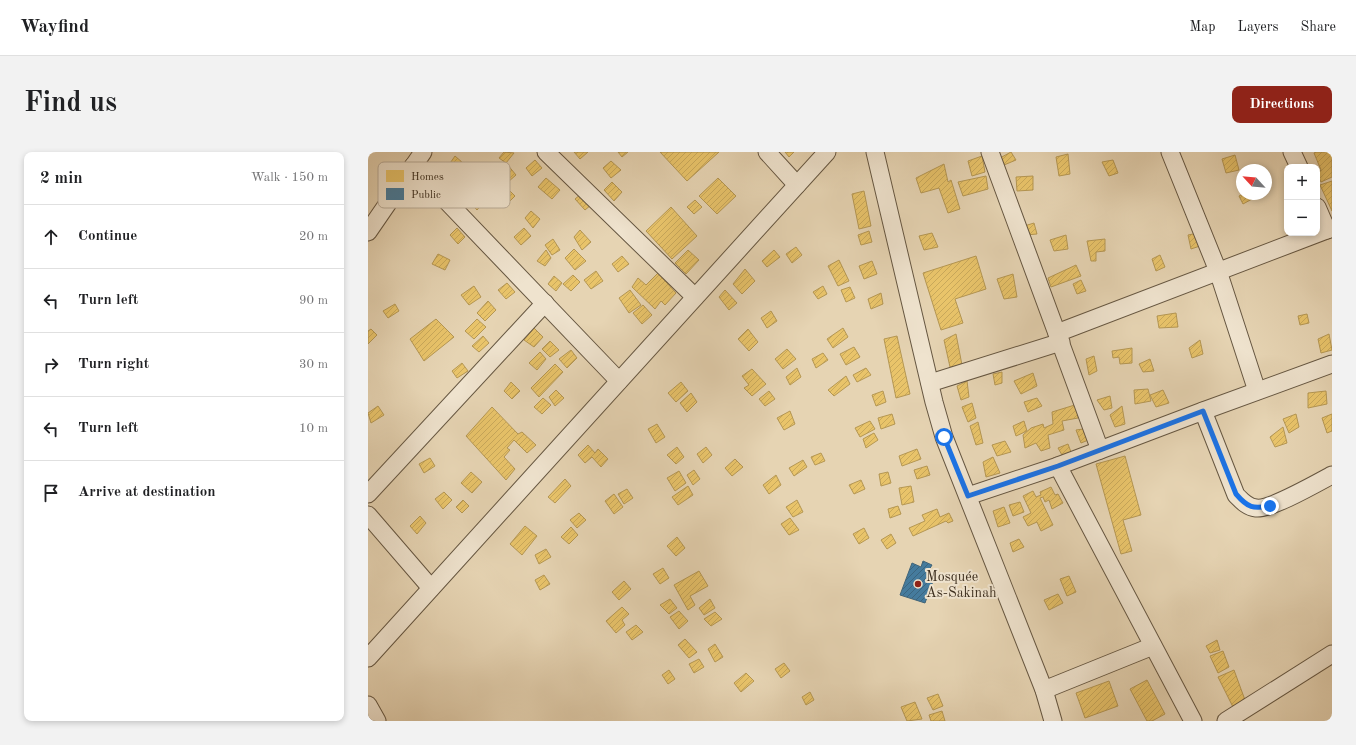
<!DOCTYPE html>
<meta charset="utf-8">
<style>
:root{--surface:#fff;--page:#f2f2f2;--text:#202124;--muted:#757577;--line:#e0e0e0;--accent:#8f2418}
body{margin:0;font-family:"Old Standard TT",serif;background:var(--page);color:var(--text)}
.controls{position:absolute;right:12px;top:12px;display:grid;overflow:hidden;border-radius:8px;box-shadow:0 2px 6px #0003}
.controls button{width:36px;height:36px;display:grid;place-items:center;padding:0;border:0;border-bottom:1px solid var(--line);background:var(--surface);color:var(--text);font:20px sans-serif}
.compass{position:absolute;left:868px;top:12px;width:36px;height:36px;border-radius:50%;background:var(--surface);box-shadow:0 2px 6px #0003;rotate:296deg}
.stop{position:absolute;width:12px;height:12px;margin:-9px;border:3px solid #1a73e8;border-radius:50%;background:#fff}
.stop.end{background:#1a73e8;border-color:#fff;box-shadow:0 1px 4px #0008}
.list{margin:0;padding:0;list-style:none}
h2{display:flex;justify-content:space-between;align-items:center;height:52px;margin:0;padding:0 16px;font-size:17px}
h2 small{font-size:13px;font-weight:400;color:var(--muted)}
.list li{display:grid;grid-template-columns:26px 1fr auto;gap:12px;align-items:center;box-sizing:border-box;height:64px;padding:0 16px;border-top:1px solid var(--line)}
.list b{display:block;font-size:15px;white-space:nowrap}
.list em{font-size:13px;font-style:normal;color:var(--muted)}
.icon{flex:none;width:22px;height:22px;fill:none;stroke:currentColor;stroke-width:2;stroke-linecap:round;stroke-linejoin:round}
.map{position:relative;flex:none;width:964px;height:569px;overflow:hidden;border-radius:8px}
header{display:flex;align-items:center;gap:24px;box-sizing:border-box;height:56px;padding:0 20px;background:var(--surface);border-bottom:1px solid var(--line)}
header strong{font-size:19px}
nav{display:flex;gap:22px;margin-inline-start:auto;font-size:14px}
.intro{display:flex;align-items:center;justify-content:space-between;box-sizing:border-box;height:96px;padding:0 24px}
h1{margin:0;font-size:28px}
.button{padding:10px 18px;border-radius:8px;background:var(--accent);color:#fff;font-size:14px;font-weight:700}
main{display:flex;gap:24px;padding:0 24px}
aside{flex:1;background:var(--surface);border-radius:8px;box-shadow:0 2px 6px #0003}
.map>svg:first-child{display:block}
.homes{fill:url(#homes-hatch);stroke:#b59753}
.public{fill:url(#public-hatch);stroke:#426477}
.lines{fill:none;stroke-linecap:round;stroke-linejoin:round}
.street-casing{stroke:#665742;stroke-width:19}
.street{stroke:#efe3ce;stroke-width:17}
.route{stroke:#1a73e8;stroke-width:5}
.poi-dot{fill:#8f2418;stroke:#efe3ce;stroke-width:1.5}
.labels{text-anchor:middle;stroke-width:4;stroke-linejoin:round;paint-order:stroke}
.poi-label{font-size:14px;fill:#3b2d1d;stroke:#efe3ce;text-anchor:start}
.key{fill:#efe3ce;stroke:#b9ac99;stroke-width:1}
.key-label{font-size:11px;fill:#3b2d1d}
</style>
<header>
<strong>Wayfind</strong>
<nav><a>Map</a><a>Layers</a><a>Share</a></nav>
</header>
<div class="intro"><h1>Find us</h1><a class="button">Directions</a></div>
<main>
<aside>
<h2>2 min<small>Walk · 150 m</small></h2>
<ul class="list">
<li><svg class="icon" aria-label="ahead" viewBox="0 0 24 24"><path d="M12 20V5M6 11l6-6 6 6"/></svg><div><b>Continue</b></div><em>20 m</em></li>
<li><svg class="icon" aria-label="left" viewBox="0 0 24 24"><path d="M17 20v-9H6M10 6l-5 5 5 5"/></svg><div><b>Turn left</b></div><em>90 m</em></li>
<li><svg class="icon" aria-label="right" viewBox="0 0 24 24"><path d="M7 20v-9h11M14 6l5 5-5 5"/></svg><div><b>Turn right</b></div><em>30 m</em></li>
<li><svg class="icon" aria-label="left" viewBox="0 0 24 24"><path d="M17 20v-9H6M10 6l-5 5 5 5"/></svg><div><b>Turn left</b></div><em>10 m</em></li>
<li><svg class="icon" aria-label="arrive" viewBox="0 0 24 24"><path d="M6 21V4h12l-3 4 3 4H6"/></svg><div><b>Arrive at destination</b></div></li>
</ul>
</aside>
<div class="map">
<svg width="964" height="569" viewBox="0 0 964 569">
<defs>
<pattern id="homes-hatch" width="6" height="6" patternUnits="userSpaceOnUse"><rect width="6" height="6" fill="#e9c46a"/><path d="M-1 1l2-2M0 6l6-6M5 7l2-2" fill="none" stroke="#c9a95b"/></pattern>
<pattern id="public-hatch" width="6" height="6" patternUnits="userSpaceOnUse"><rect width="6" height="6" fill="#457b9d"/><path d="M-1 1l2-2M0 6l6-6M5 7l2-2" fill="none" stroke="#3b657f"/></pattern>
</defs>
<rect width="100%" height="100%" fill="#e6d4b3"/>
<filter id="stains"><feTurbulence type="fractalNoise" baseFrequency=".005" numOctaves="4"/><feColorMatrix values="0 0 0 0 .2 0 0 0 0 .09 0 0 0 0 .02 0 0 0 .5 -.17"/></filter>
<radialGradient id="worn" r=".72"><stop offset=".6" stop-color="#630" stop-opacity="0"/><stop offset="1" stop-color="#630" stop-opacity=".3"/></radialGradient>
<g class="homes">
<polygon points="136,0 146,1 138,11 131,6"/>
<polygon points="206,0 220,0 212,7"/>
<polygon points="250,0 260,0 254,5"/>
<polygon points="292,0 351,0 319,29"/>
<polygon points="417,0 426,0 421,5"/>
<polygon points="643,0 648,8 636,13 632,6"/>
<polygon points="948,0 964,0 964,25 953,30 949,22 953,18 946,1"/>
<polygon points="700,2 702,22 691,24 688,5"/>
<polygon points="867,3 871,18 858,21 854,7"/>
<polygon points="87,4 95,11 85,23 78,17"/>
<polygon points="614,4 617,20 604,24 600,9"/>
<polygon points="167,8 174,16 164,24 158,16"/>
<polygon points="745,8 750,21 741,24 734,10"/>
<polygon points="243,9 253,18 243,26 235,16"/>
<polygon points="139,12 148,23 140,30 131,18"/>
<polygon points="576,12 580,30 583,28 592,57 580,61 571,36 553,41 548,26"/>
<polygon points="618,24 620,37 595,44 590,30"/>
<polygon points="665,24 665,38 649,39 648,25"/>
<polygon points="178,26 192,38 184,47 170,35"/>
<polygon points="350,26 368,44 349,62 331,44"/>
<polygon points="964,29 964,59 952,33"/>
<polygon points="244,30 254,40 246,49 236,38"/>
<polygon points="140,37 147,44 141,50 134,44"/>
<polygon points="496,39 503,74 491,77 484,42"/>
<polygon points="113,41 120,46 109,58 102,51"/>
<polygon points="213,42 223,53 217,58 207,47"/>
<polygon points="875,42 882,42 884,47 875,52 871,44"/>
<polygon points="327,48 334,55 326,62 319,55"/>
<polygon points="303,55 329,84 304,107 278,79"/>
<polygon points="163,59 172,67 165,76 157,66"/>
<polygon points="666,71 669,82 658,83 653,75"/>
<polygon points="89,76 97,85 90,92 82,83"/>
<polygon points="156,76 163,84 153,93 146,85"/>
<polygon points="212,78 223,90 214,98 206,85"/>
<polygon points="501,79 504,90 493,93 490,83"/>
<polygon points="564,81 570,95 556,98 551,84"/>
<polygon points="830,81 832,94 823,97 820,83"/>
<polygon points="698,83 700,97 686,99 682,88"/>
<polygon points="185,87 192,98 184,103 177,93"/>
<polygon points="737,87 737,99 728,100 728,109 723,109 719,89"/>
<polygon points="428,95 434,103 424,111 418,102"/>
<polygon points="206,97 218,109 207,118 197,106"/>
<polygon points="178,98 183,106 177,114 169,109"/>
<polygon points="320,98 331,108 318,122 307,111"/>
<polygon points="406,98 412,105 399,115 394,109"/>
<polygon points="70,102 82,108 77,118 64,112"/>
<polygon points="792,103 797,115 788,119 784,107"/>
<polygon points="254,104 261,112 250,120 244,112"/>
<polygon points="608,104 618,137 587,147 595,171 573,178 555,121"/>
<polygon points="471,108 481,129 470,134 460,114"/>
<polygon points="504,109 509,122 496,127 491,114"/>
<polygon points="708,113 713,124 683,135 680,126"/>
<polygon points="377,117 387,129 374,142 365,132"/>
<polygon points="228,119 235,129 223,137 216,128"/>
<polygon points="290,121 308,141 297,153 293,149 287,157 264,135 270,126 278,133"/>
<polygon points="645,122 649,145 636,147 629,127"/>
<polygon points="205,123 212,130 203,139 195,132"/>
<polygon points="186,124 194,131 188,139 180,132"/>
<polygon points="713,128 718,139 709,142 705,132"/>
<polygon points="139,131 147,140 138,147 130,138"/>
<polygon points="106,134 113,145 101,153 93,143"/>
<polygon points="455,134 459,142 450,147 445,140"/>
<polygon points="482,135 487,146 478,150 473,138"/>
<polygon points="262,138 273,153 261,161 251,146"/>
<polygon points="357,138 369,151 361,158 351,145"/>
<polygon points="513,141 515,152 503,157 500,147"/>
<polygon points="120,149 128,158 117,169 109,161"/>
<polygon points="27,152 31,159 20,166 15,159"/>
<polygon points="275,153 284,163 274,172 265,161"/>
<polygon points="403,159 409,169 399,176 393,166"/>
<polygon points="808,161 810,175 791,176 789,164"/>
<polygon points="939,162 941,171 932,173 930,164"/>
<polygon points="68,167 86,185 56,209 42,187"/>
<polygon points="109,167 118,175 106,187 97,179"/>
<polygon points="166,176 175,185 166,195 156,188"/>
<polygon points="475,176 480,185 465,196 459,187"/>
<polygon points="3,177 9,183 0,192 0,179"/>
<polygon points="380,177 390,190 381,199 370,187"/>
<polygon points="588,182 594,213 582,215 576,188"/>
<polygon points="961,182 964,198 953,201 950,187"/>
<polygon points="115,184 121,191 111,200 104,194"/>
<polygon points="529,184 542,242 528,246 516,187"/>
<polygon points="832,188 835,202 824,206 821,196"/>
<polygon points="182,189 191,198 182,205 174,197"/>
<polygon points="486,195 492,205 478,213 472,202"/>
<polygon points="764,196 764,211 752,212 751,205 745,206 744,199"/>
<polygon points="419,197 428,207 415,217 407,207"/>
<polygon points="203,198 209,206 199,216 191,207"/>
<polygon points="172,200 178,207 169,218 161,211"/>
<polygon points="455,201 460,208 448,216 444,207"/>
<polygon points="726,204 729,219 721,223 718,207"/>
<polygon points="782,207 786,219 775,220 771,212"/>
<polygon points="94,211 100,219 89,226 84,219"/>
<polygon points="187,212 195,220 171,245 163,236"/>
<polygon points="429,216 433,225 422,233 418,225"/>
<polygon points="498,216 503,223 489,230 485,223"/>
<polygon points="384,217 398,232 384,244 376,236 381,233 374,224"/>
<polygon points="634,220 634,231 627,233 625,222"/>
<polygon points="665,221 669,234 653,242 646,229"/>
<polygon points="478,224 482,232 466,244 460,238"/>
<polygon points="599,229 601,245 593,248 589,234"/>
<polygon points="143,230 152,239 144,247 136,239"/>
<polygon points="313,230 320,239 308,250 300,241"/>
<polygon points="780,237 783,249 767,252 766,238"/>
<polygon points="188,238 196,246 187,254 181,245"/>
<polygon points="795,238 801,251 788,255 782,243"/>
<polygon points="401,239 407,247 397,254 391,247"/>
<polygon points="515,239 518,250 508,254 504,243"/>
<polygon points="958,239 959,252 940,256 940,241"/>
<polygon points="323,241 329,250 319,260 312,251"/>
<polygon points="742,244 744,256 736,258 729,248"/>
<polygon points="175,246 183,253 174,262 166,255"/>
<polygon points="669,246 674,254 660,260 656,250"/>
<polygon points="604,251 608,266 600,270 594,255"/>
<polygon points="710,252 710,266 694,269 696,278 680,283 682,296 673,299 668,291 657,296 655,283 663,276 675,272 676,276 685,272 684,260"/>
<polygon points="10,254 16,263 3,271 0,261"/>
<polygon points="754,254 757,272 747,275 742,263"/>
<polygon points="124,255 150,282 154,280 168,293 159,301 146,288 139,296 142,298 136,305 147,317 138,328 98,284"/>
<polygon points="422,259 427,272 416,278 409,266"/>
<polygon points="524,262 527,272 513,277 510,266"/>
<polygon points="928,262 931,275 921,281 915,267"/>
<polygon points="964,262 964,279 959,281 954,266"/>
<polygon points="502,269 507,277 492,285 487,276"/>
<polygon points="656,269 659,279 648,284 645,274"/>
<polygon points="610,270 615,291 608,293 602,274"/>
<polygon points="289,272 297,285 288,291 280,277"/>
<polygon points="915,275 919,291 907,295 902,285"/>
<polygon points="722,276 723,287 713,291 708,278"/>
<polygon points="506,281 510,288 498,296 495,287"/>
<polygon points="637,289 643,300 629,304 624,293"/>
<polygon points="700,292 703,300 694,303 690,296"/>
<polygon points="220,293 227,301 230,297 240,307 233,315 224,305 217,311 210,303"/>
<polygon points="309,295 316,305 308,312 299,303"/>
<polygon points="338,295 344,303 335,311 329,302"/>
<polygon points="549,297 553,307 534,314 531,304"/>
<polygon points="453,301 457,309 447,313 443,305"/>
<polygon points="757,304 773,363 755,368 764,399 753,402 728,312"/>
<polygon points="625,305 632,321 618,325 615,310"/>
<polygon points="62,306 67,314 56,321 51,312"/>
<polygon points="367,307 375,315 364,324 357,316"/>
<polygon points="435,308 439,315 426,324 421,316"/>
<polygon points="559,314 562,323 549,327 546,318"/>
<polygon points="326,318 332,327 325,333 319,323"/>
<polygon points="311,319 318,331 307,339 299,326"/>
<polygon points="103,320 114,330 104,341 93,331"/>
<polygon points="520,320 523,331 513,334 511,322"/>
<polygon points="408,323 413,333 401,342 395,333"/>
<polygon points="197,327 203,334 187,351 180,345"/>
<polygon points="493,328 497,337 486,342 481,333"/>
<polygon points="320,334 325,343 310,353 304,345"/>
<polygon points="543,334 546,350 534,353 531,336"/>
<polygon points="683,335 687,343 690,342 695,351 684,357 681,348 677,350 675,345 672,346 685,373 673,379 669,370 660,374 655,365 663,361 655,344 665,339 668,345 673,343 672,340"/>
<polygon points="259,337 265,346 256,352 250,342"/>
<polygon points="76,340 84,348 75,357 67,347"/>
<polygon points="246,342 255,355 246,362 237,349"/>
<polygon points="95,348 101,354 94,361 88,355"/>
<polygon points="429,348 435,360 425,365 418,355"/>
<polygon points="652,350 656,360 645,364 641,353"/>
<polygon points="530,354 533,362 522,366 520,357"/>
<polygon points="636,355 642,371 630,375 625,359"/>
<polygon points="569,357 572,365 581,361 585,369 580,371 578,369 545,384 541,376 557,369 554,363"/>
<polygon points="211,361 218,368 209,376 202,368"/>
<polygon points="52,364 58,371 49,382 42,374"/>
<polygon points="422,366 431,378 421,383 413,372"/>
<polygon points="157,374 169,384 154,403 142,392"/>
<polygon points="203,375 210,383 201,392 193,385"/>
<polygon points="496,376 501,386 491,392 485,382"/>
<polygon points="523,382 528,391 519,397 513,388"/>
<polygon points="309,385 317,396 308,404 299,394"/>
<polygon points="651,387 656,395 645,400 642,391"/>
<polygon points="178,397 183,405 171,412 167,403"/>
<polygon points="295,416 301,426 292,432 285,422"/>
<polygon points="331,419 340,434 322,444 327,453 320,458 306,433"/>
<polygon points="176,423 182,432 172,438 167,428"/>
<polygon points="701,424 708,440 699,444 692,427"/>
<polygon points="256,429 263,437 251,448 244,440"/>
<polygon points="690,442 695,451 681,458 676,448"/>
<polygon points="302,447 309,456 301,462 292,453"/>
<polygon points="342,447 347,456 336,463 331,456"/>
<polygon points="254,455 261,462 254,468 257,473 248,481 238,469"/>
<polygon points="311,459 320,469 311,477 302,465"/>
<polygon points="347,460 354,467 343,474 336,467"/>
<polygon points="268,473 275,480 264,488 258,480"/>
<polygon points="317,487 329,500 321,506 310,493"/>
<polygon points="849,488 852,498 842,501 838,494"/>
<polygon points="347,492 355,505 347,510 340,497"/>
<polygon points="855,499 861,515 850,521 842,504"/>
<polygon points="331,507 336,515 326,521 321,512"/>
<polygon points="416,511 422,519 413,526 407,517"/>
<polygon points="301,518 307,527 300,532 294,523"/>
<polygon points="866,518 877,548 866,557 850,525"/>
<polygon points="378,521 386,529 373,540 366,531"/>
<polygon points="779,528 797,562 784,569 779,569 762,537"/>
<polygon points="741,529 750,554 717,566 708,541"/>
<polygon points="442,540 446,548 438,553 434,545"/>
<polygon points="570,542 575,554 565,558 559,546"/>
<polygon points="547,550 554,567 539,569 533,555"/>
<polygon points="574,559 577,569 563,569 561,563"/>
</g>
<polygon class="public" points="555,409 564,413 561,418 568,421 557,451 532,443 544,411 553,415"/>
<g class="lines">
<defs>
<g id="street">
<polyline points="178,0 327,145"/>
<polyline points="399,0 429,33"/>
<polyline points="507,0 566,250 576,285 676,538 685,569"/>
<polyline points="622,0 732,298"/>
<polyline points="802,0 850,119 889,239"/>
<polyline points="924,0 931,15"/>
<polyline points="45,14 251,229"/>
<polyline points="949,55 959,78"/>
<polyline points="0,80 55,0"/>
<polyline points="689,181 964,76"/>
<polyline points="562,231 693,190"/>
<path d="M835,259L868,343C874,349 879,355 888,356C902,358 949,331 964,323"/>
<polyline points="690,314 825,569"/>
<polyline points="0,342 177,151"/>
<polyline points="600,344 690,314 835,259 964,212"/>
<polyline points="0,363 63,436"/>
<polyline points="0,506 459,0"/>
<polyline points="676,538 785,494"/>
<polyline points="0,553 9,569"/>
<polyline points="858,569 964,502"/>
</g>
</defs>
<use href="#street" class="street-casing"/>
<use href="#street" class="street"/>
</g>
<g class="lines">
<path class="route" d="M576,285L600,344L690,314L835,259L868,342C880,356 885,357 902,354"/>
</g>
<circle class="poi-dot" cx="550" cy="432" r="4"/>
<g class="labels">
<g class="poi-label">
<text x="558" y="429">Mosquée<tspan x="558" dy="16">As-Sakinah</tspan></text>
</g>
</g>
<rect x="10" y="10" width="132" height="46" rx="6" class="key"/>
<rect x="18" y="18" width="18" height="12" fill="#e9c46a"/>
<rect x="18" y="36" width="18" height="12" fill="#457b9d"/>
<g class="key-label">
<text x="43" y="28">Homes</text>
<text x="43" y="46">Public</text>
</g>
<rect width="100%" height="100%" filter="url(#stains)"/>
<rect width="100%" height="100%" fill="url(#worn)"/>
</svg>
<div class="controls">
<button>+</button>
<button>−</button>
</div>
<svg class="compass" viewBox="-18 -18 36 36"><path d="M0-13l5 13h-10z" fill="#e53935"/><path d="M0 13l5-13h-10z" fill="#757577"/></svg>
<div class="stop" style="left:576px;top:285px"></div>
<div class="stop end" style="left:902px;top:354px"></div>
</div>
</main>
